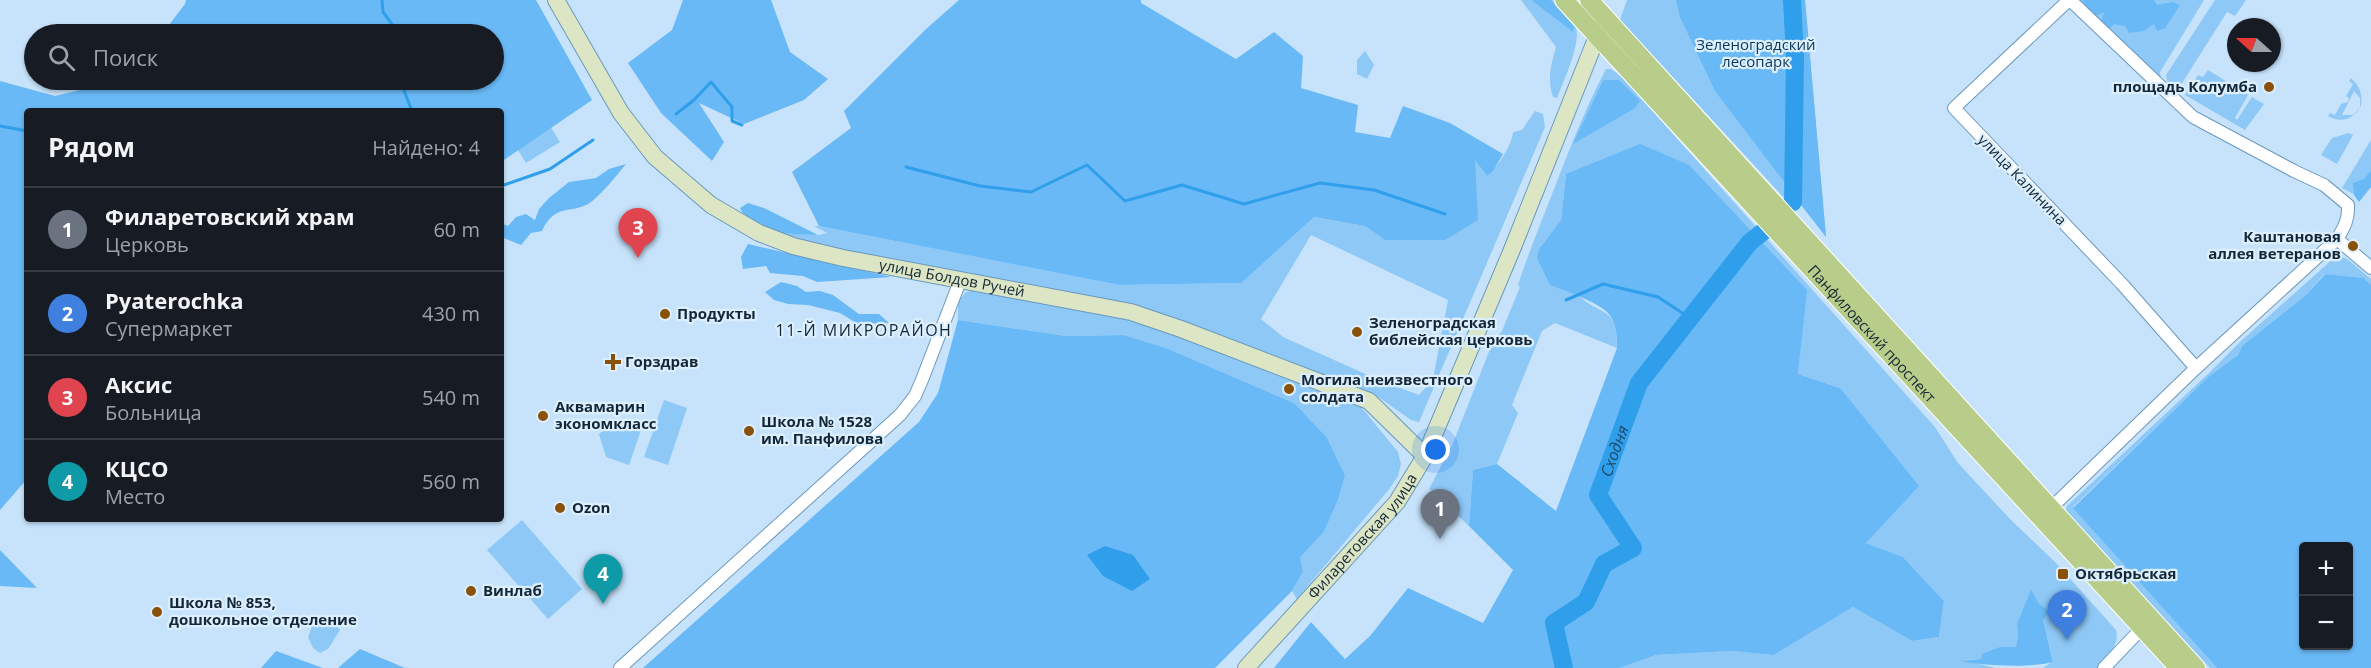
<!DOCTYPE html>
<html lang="ru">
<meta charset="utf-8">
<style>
:root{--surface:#171b24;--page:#242831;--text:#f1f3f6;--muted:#9ea1a6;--line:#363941;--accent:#ea580c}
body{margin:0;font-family:"Open Sans",sans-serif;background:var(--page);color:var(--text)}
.controls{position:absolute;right:18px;bottom:18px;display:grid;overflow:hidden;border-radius:6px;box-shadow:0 2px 4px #0004}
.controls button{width:54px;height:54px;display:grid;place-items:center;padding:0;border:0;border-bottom:2px solid var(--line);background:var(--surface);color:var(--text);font:30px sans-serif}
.compass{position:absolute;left:2227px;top:18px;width:54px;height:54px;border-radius:50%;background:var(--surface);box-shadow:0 2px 4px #0004;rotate:291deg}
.you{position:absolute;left:1436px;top:450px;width:21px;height:21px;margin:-15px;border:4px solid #fff;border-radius:50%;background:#1a73e8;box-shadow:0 0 0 9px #1a73e833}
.badge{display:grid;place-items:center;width:39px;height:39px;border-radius:50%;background:var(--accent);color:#fff;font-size:20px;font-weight:700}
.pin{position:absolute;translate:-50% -50px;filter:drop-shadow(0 2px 3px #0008)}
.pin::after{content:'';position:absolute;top:32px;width:21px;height:18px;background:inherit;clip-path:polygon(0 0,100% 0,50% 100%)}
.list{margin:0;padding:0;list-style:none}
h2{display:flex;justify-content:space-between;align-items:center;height:78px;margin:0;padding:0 24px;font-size:26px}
h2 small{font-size:20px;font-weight:400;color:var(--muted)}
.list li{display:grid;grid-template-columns:39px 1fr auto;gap:18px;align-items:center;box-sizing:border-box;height:84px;padding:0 24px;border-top:2px solid var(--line)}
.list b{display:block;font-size:22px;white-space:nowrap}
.list p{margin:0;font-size:20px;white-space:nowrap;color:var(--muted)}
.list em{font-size:20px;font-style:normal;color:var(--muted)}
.icon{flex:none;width:33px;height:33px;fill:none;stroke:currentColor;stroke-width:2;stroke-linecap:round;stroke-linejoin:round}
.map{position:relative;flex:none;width:2371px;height:668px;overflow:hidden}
.search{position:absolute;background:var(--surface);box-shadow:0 2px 4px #0004;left:24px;top:24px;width:480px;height:66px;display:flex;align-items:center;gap:15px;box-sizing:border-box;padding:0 21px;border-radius:33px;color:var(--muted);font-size:22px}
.panel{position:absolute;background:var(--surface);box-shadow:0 2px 4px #0004;left:24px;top:108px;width:480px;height:414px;border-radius:6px}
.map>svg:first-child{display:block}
.green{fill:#8dc8f7;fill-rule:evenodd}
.forest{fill:#69b9f6;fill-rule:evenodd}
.water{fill:#2f9feb}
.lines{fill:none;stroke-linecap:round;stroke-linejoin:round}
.stream{stroke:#2f9feb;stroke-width:3}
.river{stroke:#2f9feb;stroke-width:18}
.street-casing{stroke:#6a98bd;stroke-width:14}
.secondary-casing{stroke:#6a98bd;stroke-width:18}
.primary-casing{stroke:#fff;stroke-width:20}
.street{stroke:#fff;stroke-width:12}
.secondary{stroke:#dce6c4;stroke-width:16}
.primary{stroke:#b9cd8a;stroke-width:18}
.poi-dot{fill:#8a5108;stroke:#dcefff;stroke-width:2}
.labels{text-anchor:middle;stroke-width:4.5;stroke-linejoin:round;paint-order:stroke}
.park-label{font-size:15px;fill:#0a3755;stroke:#dcefff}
.poi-label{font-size:15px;font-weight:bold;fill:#142736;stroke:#dcefff;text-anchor:start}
.street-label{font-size:15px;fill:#142736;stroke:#dcefff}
.neighbourhood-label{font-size:16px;letter-spacing:1.5px;fill:#142736;stroke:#dcefff}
.water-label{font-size:16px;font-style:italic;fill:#204a6a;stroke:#dcefff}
</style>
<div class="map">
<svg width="2371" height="668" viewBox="0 0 2371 668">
<rect width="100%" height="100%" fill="#c7e3fb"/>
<g class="green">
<path d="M1521,0H1531L1572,31L1574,25L1551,0H1553C1560,8 1570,16 1575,25C1583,41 1563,82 1557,98L1553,97C1547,79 1551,65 1556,47Z"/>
<polygon points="1627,0 1805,0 1826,237 1787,188 1791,196 1788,202 1620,20"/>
<polygon points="2070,0 2204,0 2160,72 2162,88"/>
<polygon points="2215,0 2246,0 2235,16 2227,12 2177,91 2168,85 2166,75"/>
<polygon points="1365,51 1374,65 1367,79 1357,74 1357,60"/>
<path d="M1606,69H1611L1622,77L1935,427L1958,463L2010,519L2056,563L2116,630C2120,645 2107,657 2099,668H2043L2053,661L2043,620L2017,624L2018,635L2016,647H2000L1982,659L1964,660L1995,668H1620L1656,655L1732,651L1774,655L1853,607L1912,641L1939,637L1944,601L1903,557L1866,543L1840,388L1798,374L1806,290L1566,174L1561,220L1539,249C1552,264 1564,283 1579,296C1602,317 1617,305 1617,348L1555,323L1542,331L1512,405L1518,413L1497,464L1473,470L1469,526L1429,489L1453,443L1492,344L1502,331L1520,287L1518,285C1529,251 1543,218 1556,184C1571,145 1586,107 1606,69ZM1603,80L1634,109L1574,143Z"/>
<polygon points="2208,70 2248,95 2235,118 2237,120 2252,97 2264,104 2245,130 2185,95 2198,75 2203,77"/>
<path d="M2351,78C2360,86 2364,97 2360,108V98L2354,91L2342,115H2353L2360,108C2352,120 2341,123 2328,116L2330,113L2335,115L2341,104L2348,102L2349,98L2346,96L2353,84L2349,81Z"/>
<path d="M1535,111L1543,114L1545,127L1419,422L1411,420L1377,396L1182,323L799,241L782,233L818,235L827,233L814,226H819L1119,285L1240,283L1314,217L1365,226L1385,240L1475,159L1486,175C1497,169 1512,145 1513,132L1522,130ZM1311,235L1448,300L1433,379L1419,395L1381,381L1283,337L1261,319Z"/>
<polygon points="550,126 560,142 526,163 516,147"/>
<polygon points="2349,133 2353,135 2337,164 2321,155 2332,138"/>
<polygon points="2371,140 2371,180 2361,198 2342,188"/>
<polygon points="2340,256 2347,259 2371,279 2371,285 2364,278 2324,274 2307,294 2242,346 2238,355 2208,377 2073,507 2217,668 2210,668 2069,520 2065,514 2067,506 2209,373 2242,340 2334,258"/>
<polygon points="976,290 1105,313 1176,335 1357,402 1398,452 1401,464 1398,476 1390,488 1297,599 1292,591 1303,572 1299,557 1324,532 1338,500 1345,476 1294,403 1166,348 1124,335 1066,336 958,320 958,301 966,292"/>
<polygon points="664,400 687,408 668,465 644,457"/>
<polygon points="616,421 641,430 629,465 606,457 599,434"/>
<polygon points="522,520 582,589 548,619 487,550"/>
<polygon points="320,620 335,623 340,630 328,649 320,653 313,648 308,637 313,624"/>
</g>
<g class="forest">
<polygon points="186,0 536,0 592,100 501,162 501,111 27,111 27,479 0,510 0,81 55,96 97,86 108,80 494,80 494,34 162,34 185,4"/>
<polygon points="683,0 771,0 790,52 828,79 804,100 744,124 699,103 724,142 712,161 661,113 628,63 672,30"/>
<polygon points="959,0 1141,0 1141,3 1236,59 1274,32 1303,56 1301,88 1358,105 1355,132 1390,138 1403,106 1450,123 1503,154 1493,171 1487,176 1475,160 1478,220 1445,240 1385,240 1365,226 1314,217 1241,283 1119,285 819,226 792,172 851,128 844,111 925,30"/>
<polygon points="1531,0 1551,0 1574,26 1573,32"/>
<polygon points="1676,0 1805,0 1826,237 1715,91 1680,17"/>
<polygon points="2082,0 2154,0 2157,5 2172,2 2180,5 2165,28 2157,31 2154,24 2144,31 2129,33 2125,26 2114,24 2109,29 2104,28 2099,24 2105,12 2095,16"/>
<polygon points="1603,80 1619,80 1640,101 1634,109 1573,144"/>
<path d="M1640,144L1689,165L1807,290L1798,374L1840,388L1919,486L1866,543L1903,557L1944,601L1939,637L1912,641L1853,607L1774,655L1732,651L1656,655L1620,668H1274L1311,622L1345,659L1370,636L1408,588L1483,623L1513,570L1469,526L1473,470L1497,464L1556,511L1617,348C1617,335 1616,321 1607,312C1597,302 1564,290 1550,285L1537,258L1539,249L1561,220L1566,174Z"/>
<path d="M626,164C615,177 605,191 591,202C573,215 555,202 542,231L531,233L521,245L501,237V223L508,226L516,217L526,214L535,220L539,209L549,198L569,182L596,178L609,169Z"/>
<polygon points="2371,171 2371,187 2359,202 2354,195 2353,183 2364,179"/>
<path d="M748,203L764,208L818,235C792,234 752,235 740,208Z"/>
<polygon points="748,244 891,277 817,282 803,276 770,273 766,266 743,269 741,257"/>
<path d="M2325,274L2364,278L2371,285V668H2217L2073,508L2208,377L2238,355L2242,346L2307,294ZM2304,546H2348V646H2304Z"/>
<polygon points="781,282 797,286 806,292 820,291 833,295 859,314 879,314 889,323 858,324 840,313 808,305 788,304 774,300 765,292"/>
<polygon points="958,320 1066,336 1124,335 1166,348 1294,403 1327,438 1345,476 1338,500 1324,532 1300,557 1303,572 1292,591 1215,668 643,668 919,422 938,393"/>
<polygon points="0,550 37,588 0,586"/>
<path d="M2031,590L2039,604L2050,612L2043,620L2053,662C2030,668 1987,666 1960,661L1981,659L1982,654L2000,647H2016L2018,635L2017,624Z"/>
<polygon points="360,649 405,668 338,668"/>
<polygon points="276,651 323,668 261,668"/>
</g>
<polygon class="water" points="1105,546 1133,555 1150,579 1132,591 1103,576 1087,555"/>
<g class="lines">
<g class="stream">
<polyline points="382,0 383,12 397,31 396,34"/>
<polyline points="400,80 412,111"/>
<polyline points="676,114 694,100 711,82 732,107 732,121 742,125"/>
<polyline points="0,126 27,131"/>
<polyline points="906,167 980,186 1031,192 1087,165 1125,201 1182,185 1244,204 1320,183 1374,190 1445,214"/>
<polyline points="501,186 550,169 593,140"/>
<polyline points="1566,300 1603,284 1658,297 1690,318"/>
</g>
<g class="river">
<polyline points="1792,0 1795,57 1793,202"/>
<path id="s1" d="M1564,668L1554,623L1586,602L1604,564L1633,548L1598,495L1639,383L1750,242L1764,231"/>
</g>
<defs>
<g id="street">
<polyline points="2069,0 1954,108 2122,284 2196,368"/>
<polyline points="2337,239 2371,268"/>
<path d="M2051,508L2196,368L2337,239C2344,228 2349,219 2348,205L2324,185L2294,171L2193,117L2070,0"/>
<polyline points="620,668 900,415 915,396 922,380 960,281"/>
<polyline points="2104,668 2142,628"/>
</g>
<g id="secondary">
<path id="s2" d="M556,0L621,113L655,157L711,205L759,233L793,246L843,258L1131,312L1181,329L1369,401L1425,456"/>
<path id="s3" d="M1246,668L1397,502L1425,456L1511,252L1602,24"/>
</g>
<g id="primary">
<path id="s4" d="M1564,0L2179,668"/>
<polyline points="1589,0 2196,668"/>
</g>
</defs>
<use href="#street" class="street-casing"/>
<use href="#secondary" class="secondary-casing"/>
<use href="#primary" class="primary-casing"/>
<use href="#street" class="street"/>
<use href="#secondary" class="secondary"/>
<use href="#primary" class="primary"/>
</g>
<g class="poi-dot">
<circle cx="2269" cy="87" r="6"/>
<circle cx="2353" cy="246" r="6"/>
<circle cx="665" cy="314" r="6"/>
<circle cx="1357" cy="332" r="6"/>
<path d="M610 353h6v6h6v6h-6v6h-6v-6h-6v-6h6z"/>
<circle cx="1289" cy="389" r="6"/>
<circle cx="543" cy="416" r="6"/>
<circle cx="749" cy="431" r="6"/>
<circle cx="560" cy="508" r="6"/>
<rect x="2057" y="568" width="12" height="12" rx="3"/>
<circle cx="471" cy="591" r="6"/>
<circle cx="157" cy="612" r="6"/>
</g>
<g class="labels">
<g class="park-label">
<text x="1756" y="50">Зеленоградский<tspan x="1756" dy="17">лесопарк</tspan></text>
</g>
<g class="poi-label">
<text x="2257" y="92" text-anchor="end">площадь Колумба</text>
<text x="2341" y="242" text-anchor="end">Каштановая<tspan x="2341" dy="17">аллея ветеранов</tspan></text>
<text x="677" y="319">Продукты</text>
<text x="1369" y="328">Зеленоградская<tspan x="1369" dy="17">библейская церковь</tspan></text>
<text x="625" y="367">Горздрав</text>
<text x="1301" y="385">Могила неизвестного<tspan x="1301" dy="17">солдата</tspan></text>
<text x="555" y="412">Аквамарин<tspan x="555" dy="17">экономкласс</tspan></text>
<text x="761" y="427">Школа № 1528<tspan x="761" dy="17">им. Панфилова</tspan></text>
<text x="572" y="513">Ozon</text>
<text x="2075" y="579">Октябрьская</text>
<text x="483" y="596">Винлаб</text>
<text x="169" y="608">Школа № 853,<tspan x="169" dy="17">дошкольное отделение</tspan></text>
</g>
<g class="street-label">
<text transform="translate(2022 180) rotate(46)" y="5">улица Калинина</text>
<text dy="5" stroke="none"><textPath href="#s2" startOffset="514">улица Болдов Ручей</textPath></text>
<text dy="5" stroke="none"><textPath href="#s4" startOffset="454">Панфиловский проспект</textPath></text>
<text dy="5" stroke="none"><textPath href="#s3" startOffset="176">Филаретовская улица</textPath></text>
</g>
<g class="neighbourhood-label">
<text x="864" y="336">11-Й МИКРОРАЙОН</text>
</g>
<g class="water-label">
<text dy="6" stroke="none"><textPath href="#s1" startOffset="270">Сходня</textPath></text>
</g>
</g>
</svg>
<div class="controls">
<button>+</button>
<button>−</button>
</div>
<svg class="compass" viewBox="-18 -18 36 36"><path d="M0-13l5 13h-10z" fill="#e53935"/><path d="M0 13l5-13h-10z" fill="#9ea1a6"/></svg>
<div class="you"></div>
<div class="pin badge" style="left:1440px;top:539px;background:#6b7280">1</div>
<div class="pin badge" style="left:2067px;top:640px;background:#3f7fe0">2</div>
<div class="pin badge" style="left:638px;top:258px;background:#e0444e">3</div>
<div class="pin badge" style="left:603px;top:604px;background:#0f9aa8">4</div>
<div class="search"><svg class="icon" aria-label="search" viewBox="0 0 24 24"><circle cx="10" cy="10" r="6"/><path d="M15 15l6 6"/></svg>Поиск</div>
<section class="panel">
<h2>Рядом<small>Найдено: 4</small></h2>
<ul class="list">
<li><span class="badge" style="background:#6b7280">1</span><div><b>Филаретовский храм</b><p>Церковь</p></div><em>60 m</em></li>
<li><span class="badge" style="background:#3f7fe0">2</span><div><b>Pyaterochka</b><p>Супермаркет</p></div><em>430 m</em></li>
<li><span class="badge" style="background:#e0444e">3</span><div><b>Аксис</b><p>Больница</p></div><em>540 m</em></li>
<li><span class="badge" style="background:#0f9aa8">4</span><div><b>КЦСО</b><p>Место</p></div><em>560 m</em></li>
</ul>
</section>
</div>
